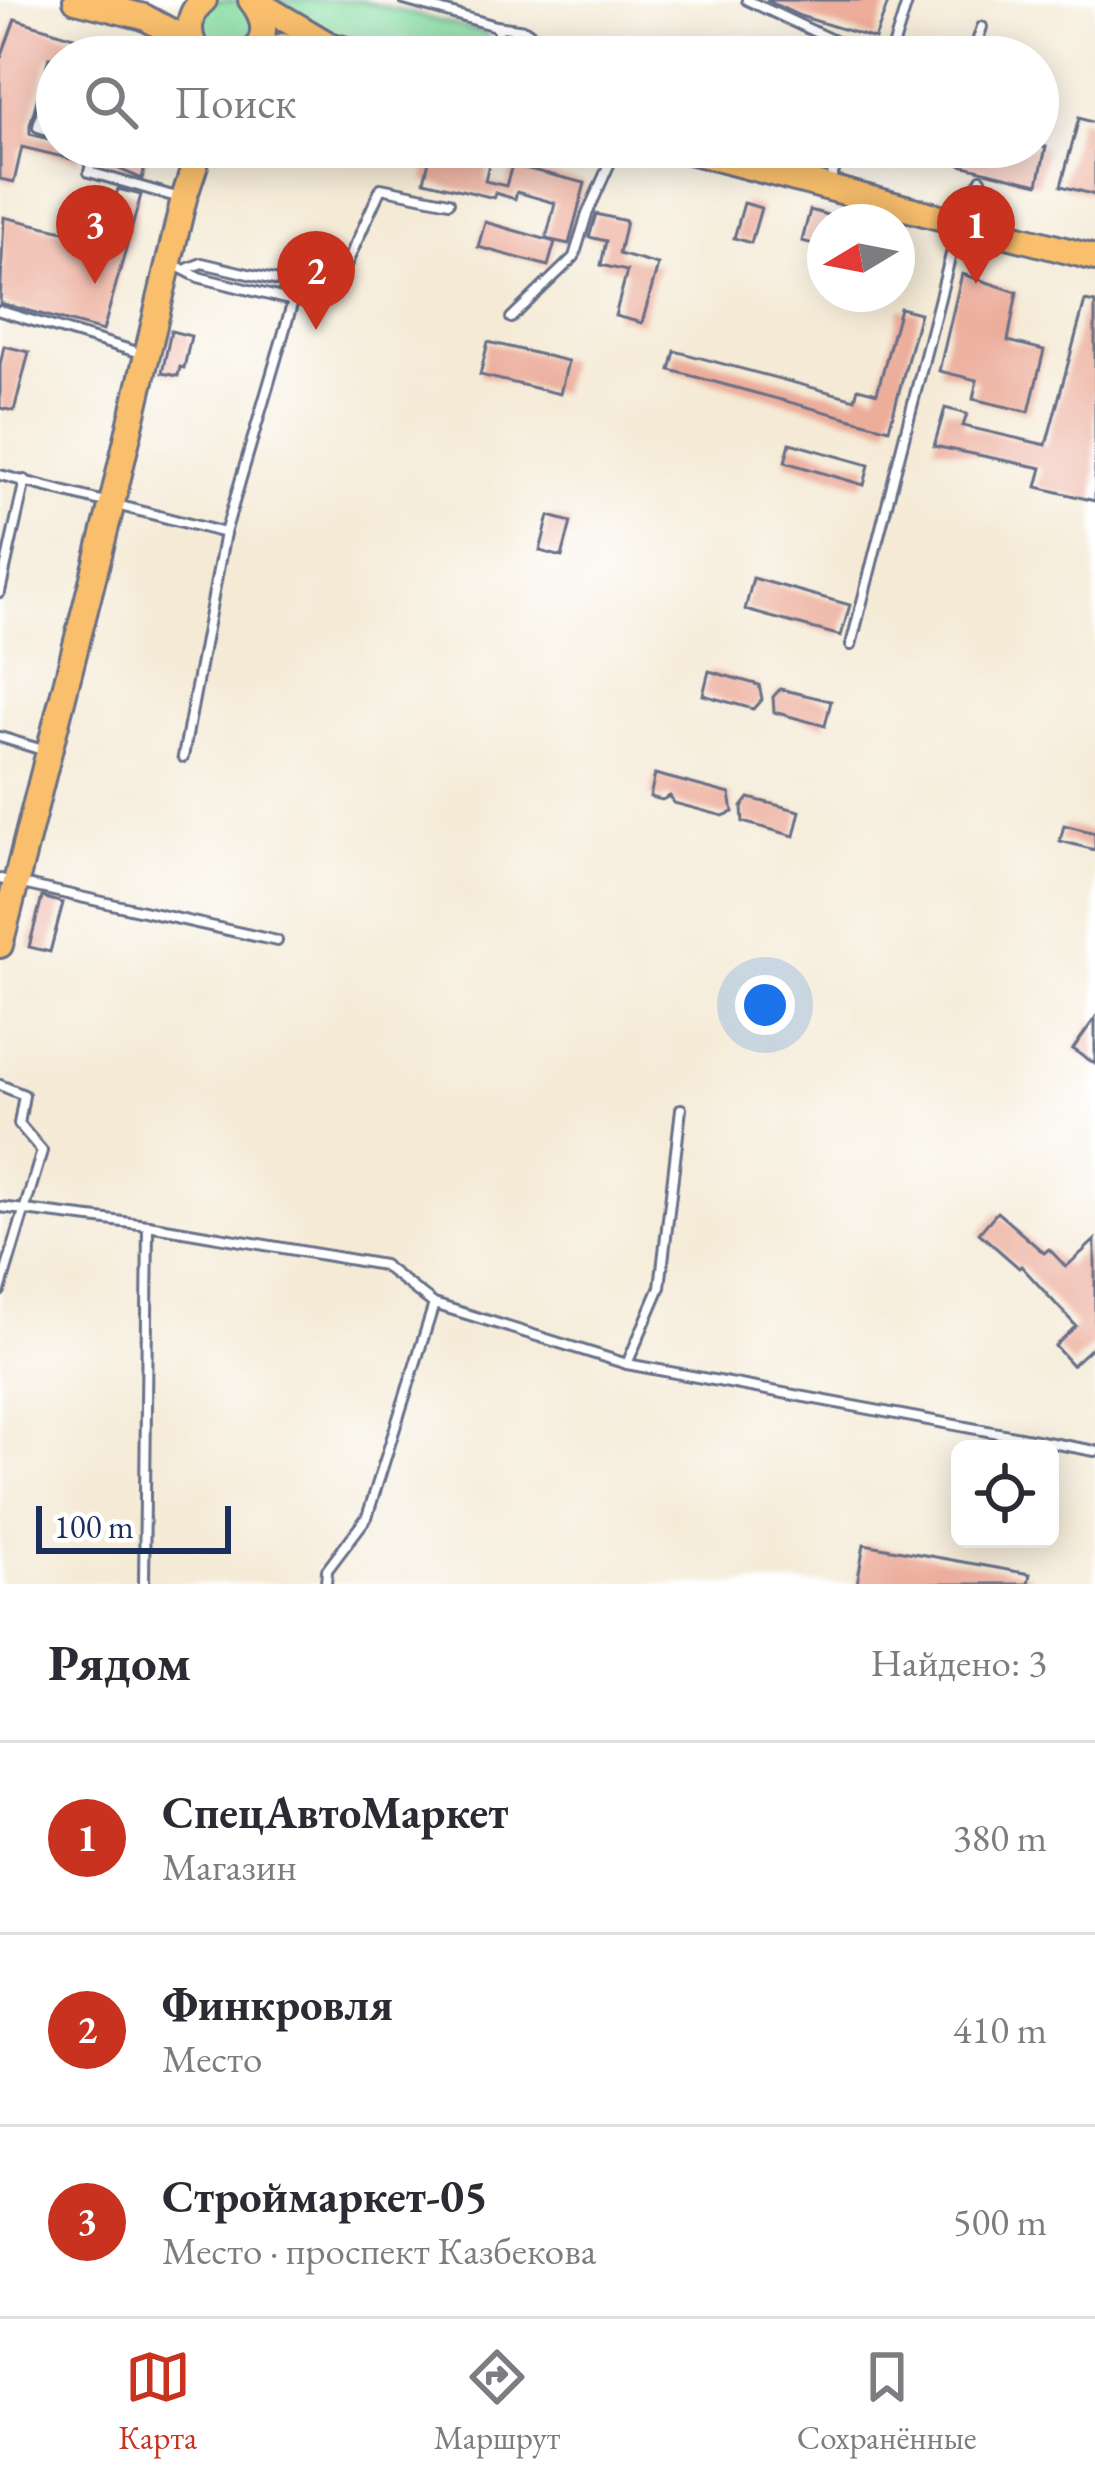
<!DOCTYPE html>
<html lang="ru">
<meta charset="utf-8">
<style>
:root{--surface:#fff;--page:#f7f7f7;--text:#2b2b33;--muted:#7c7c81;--line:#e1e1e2;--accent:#c8321e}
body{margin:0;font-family:"EB Garamond",serif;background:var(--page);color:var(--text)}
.controls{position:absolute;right:36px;bottom:36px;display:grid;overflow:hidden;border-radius:18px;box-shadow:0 6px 30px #0003}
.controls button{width:108px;height:108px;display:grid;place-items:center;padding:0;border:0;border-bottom:3px solid var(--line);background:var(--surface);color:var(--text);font:60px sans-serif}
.compass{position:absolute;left:807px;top:204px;width:108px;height:108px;border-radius:50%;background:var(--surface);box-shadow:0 6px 30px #0003;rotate:260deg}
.scale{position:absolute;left:36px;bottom:30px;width:195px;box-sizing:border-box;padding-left:12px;border:6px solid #1b2f5e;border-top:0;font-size:33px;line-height:42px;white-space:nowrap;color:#1b2f5e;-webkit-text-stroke:9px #fff;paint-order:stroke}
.you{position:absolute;left:765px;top:1005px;width:42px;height:42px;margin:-30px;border:9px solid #fff;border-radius:50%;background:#1a73e8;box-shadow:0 0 0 18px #1a73e833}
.badge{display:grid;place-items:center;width:78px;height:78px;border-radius:50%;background:var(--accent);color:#fff;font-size:39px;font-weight:700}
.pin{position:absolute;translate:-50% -99px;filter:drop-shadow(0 3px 6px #0008)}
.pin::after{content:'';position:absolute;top:63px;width:42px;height:36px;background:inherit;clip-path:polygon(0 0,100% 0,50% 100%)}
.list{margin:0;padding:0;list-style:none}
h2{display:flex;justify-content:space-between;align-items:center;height:156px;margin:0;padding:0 48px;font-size:51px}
h2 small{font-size:39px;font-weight:400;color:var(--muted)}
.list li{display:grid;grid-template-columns:78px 1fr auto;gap:36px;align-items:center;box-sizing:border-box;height:192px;padding:0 48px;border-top:3px solid var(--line)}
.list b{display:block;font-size:45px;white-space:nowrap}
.list p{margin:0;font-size:39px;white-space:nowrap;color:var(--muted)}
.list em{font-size:39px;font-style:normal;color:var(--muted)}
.icon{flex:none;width:66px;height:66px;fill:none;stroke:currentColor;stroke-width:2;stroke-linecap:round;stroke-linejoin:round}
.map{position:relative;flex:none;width:1095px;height:1584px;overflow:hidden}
.search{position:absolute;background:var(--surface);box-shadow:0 6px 30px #0003;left:36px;right:36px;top:36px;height:132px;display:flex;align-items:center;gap:30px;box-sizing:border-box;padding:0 42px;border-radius:66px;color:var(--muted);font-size:45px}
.sheet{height:732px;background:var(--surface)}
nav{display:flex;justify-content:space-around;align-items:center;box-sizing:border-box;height:168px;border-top:3px solid var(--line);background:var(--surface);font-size:33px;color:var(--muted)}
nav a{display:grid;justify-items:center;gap:6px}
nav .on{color:var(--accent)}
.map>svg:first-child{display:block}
.green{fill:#84dca0;stroke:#50867f;stroke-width:3}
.building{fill:#ecad9b}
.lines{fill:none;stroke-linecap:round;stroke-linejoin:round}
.service-casing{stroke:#677088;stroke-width:14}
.primary-casing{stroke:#677088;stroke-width:30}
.trunk-casing{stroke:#677088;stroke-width:30}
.service{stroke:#fff;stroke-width:8}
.primary{stroke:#f9bf6d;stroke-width:24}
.trunk{stroke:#f9bf6d;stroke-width:24}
</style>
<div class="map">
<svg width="1095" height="1584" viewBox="0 0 1095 1584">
<rect width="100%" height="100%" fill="#fff"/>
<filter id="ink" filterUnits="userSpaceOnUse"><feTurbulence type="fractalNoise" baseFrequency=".00833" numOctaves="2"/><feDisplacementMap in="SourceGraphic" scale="24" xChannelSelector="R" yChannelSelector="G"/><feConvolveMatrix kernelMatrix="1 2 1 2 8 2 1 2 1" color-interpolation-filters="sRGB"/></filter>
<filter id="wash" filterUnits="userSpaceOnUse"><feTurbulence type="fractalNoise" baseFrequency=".004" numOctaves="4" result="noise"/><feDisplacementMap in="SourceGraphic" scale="48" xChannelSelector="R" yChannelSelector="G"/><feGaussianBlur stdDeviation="2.7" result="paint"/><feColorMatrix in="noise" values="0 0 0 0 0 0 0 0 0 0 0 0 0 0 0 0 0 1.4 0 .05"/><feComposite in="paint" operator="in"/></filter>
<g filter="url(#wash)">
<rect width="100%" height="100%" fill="#f4ead5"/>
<g class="green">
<polygon points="215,0 244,2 259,28 240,57 214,57 197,38 203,9"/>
<path d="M275,0H359L486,33L489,56C438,63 378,58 330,38C311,30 292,12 275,0Z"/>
</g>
<g id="blocks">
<g class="building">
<polygon points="766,0 889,0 875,39 800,16"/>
<polygon points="15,19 103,46 99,57 49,57 30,125 30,134 57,141 57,147 82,147 79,161 22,147 14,182 0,179 0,60"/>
<polygon points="1079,118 1095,123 1095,195 1061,186"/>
<polygon points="110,147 150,147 142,179 105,163"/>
<polygon points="406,147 493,147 485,181 506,186 512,165 585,183 569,244 546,239 555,203 517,192 515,199 495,193 494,198 424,181 430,157 405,151"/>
<polygon points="965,147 1046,147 1038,184 960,165"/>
<polygon points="118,189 141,195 103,331 0,303 4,217 102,240"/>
<polygon points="744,203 761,208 751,243 734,238"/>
<polygon points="810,210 828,215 820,246 802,241"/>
<polygon points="596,214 626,221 619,254 658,265 642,323 615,316 627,271 601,265 606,241 589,237"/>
<polygon points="485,222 555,242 548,266 478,247"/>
<polygon points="962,274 1017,292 1008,341 1044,350 1029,412 973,399 977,380 939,371"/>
<polygon points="1085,301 1095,303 1095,501 1037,487 1042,468 934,446 945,408 967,414 963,426 1046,445"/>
<polygon points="900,308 920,313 889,429 670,370 675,351 855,399 858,388 877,393"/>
<polygon points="171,331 191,336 184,368 180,367 178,376 162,373"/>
<polygon points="488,342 568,361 560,394 480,375"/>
<polygon points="4,346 29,352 14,411 0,408 0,365"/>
<polygon points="790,443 869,465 864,485 785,462"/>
<polygon points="549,516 571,522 562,557 540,551"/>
<polygon points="753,578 850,605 841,636 745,610"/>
<polygon points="709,671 759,685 762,699 753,709 703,695"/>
<polygon points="780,689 831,701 825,726 774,712 773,697"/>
<polygon points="655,774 730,794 733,812 723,816 674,803 670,796 662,800 650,797"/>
<polygon points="749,798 800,811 794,836 743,822 742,807"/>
<polygon points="1064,825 1095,833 1095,850 1060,841"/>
<polygon points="42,897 63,903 50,952 29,947"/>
<polygon points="1095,1018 1095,1064 1073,1049"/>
<polygon points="997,1212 1044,1253 1049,1249 1066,1267 1095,1240 1095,1344 1072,1365 1055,1346 1076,1326 1021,1266 1019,1268 979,1233"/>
<polygon points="864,1544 1030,1574 1028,1584 857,1584"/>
</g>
</g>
</g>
<g filter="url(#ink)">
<use href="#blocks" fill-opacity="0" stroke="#677088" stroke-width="3"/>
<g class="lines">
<defs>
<g id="service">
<polyline points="404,0 496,26 501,39 494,57"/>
<polyline points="747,0 868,57"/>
<polyline points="496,26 525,30 563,57"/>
<polyline points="890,57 908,0"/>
<polyline points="972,57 982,27"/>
<polyline points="57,104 44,101 38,127 57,133"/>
<polyline points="96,147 89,172 173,196"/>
<polyline points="828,184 845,147"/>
<polyline points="175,265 198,277 293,301 225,533"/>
<polyline points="189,268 202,263 333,294 381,188 449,202"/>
<polyline points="0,311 134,351"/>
<polyline points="511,318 574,257 587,214 617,147"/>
<polyline points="0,475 225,533 183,757"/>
<polyline points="0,592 25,480"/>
<polyline points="851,645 959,223 981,179"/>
<polyline points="0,737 36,748"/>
<polyline points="0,879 277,941"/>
<polyline points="0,1085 24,1095 19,1124 42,1151 0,1291"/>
<polyline points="0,1207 148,1225 383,1265 434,1304 627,1364 1095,1451"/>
<polyline points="627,1364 660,1287 681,1109"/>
<polyline points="144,1584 148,1225"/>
<polyline points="326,1584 327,1570 367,1517 434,1304"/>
</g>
<g id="primary">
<polyline points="253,0 329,45 370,57"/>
<polyline points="255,55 283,46 324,57"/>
<polyline points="674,147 1095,258"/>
</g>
<g id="trunk">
<polyline points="76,0 144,17 192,43"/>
<path d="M251,0C267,20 267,36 252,57"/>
<path d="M203,57C186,41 185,15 204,0"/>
<polyline points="0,945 112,503 184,198 201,147"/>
</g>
</defs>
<use href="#service" class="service-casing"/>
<use href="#primary" class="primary-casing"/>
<use href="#trunk" class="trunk-casing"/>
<use href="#service" class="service"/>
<use href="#primary" class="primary"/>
<use href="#trunk" class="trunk"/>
</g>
</g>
</svg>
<div class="controls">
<button><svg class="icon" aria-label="locate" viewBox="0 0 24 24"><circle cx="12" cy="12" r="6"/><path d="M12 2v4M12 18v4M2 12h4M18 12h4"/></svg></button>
</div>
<svg class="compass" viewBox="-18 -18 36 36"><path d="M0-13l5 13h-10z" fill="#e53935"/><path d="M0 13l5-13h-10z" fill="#7c7c81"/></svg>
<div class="scale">100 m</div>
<div class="you"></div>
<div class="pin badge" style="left:976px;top:284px">1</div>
<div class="pin badge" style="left:316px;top:330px">2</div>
<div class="pin badge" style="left:95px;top:284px">3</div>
<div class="search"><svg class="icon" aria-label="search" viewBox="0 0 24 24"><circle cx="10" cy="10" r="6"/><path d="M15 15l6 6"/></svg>Поиск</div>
</div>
<section class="sheet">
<h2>Рядом<small>Найдено: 3</small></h2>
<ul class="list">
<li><span class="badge">1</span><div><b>СпецАвтоМаркет</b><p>Магазин</p></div><em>380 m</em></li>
<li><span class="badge">2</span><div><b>Финкровля</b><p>Место</p></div><em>410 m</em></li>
<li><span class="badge">3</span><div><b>Строймаркет-05</b><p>Место · проспект Казбекова</p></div><em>500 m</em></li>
</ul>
</section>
<nav>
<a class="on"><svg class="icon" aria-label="map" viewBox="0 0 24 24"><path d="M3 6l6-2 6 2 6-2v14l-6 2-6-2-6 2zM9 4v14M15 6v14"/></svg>Карта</a>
<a><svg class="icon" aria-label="directions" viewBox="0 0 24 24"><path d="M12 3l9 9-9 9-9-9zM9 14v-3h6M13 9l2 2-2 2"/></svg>Маршрут</a>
<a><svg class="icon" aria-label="saved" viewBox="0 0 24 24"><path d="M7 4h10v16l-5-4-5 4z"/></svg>Сохранённые</a>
</nav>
